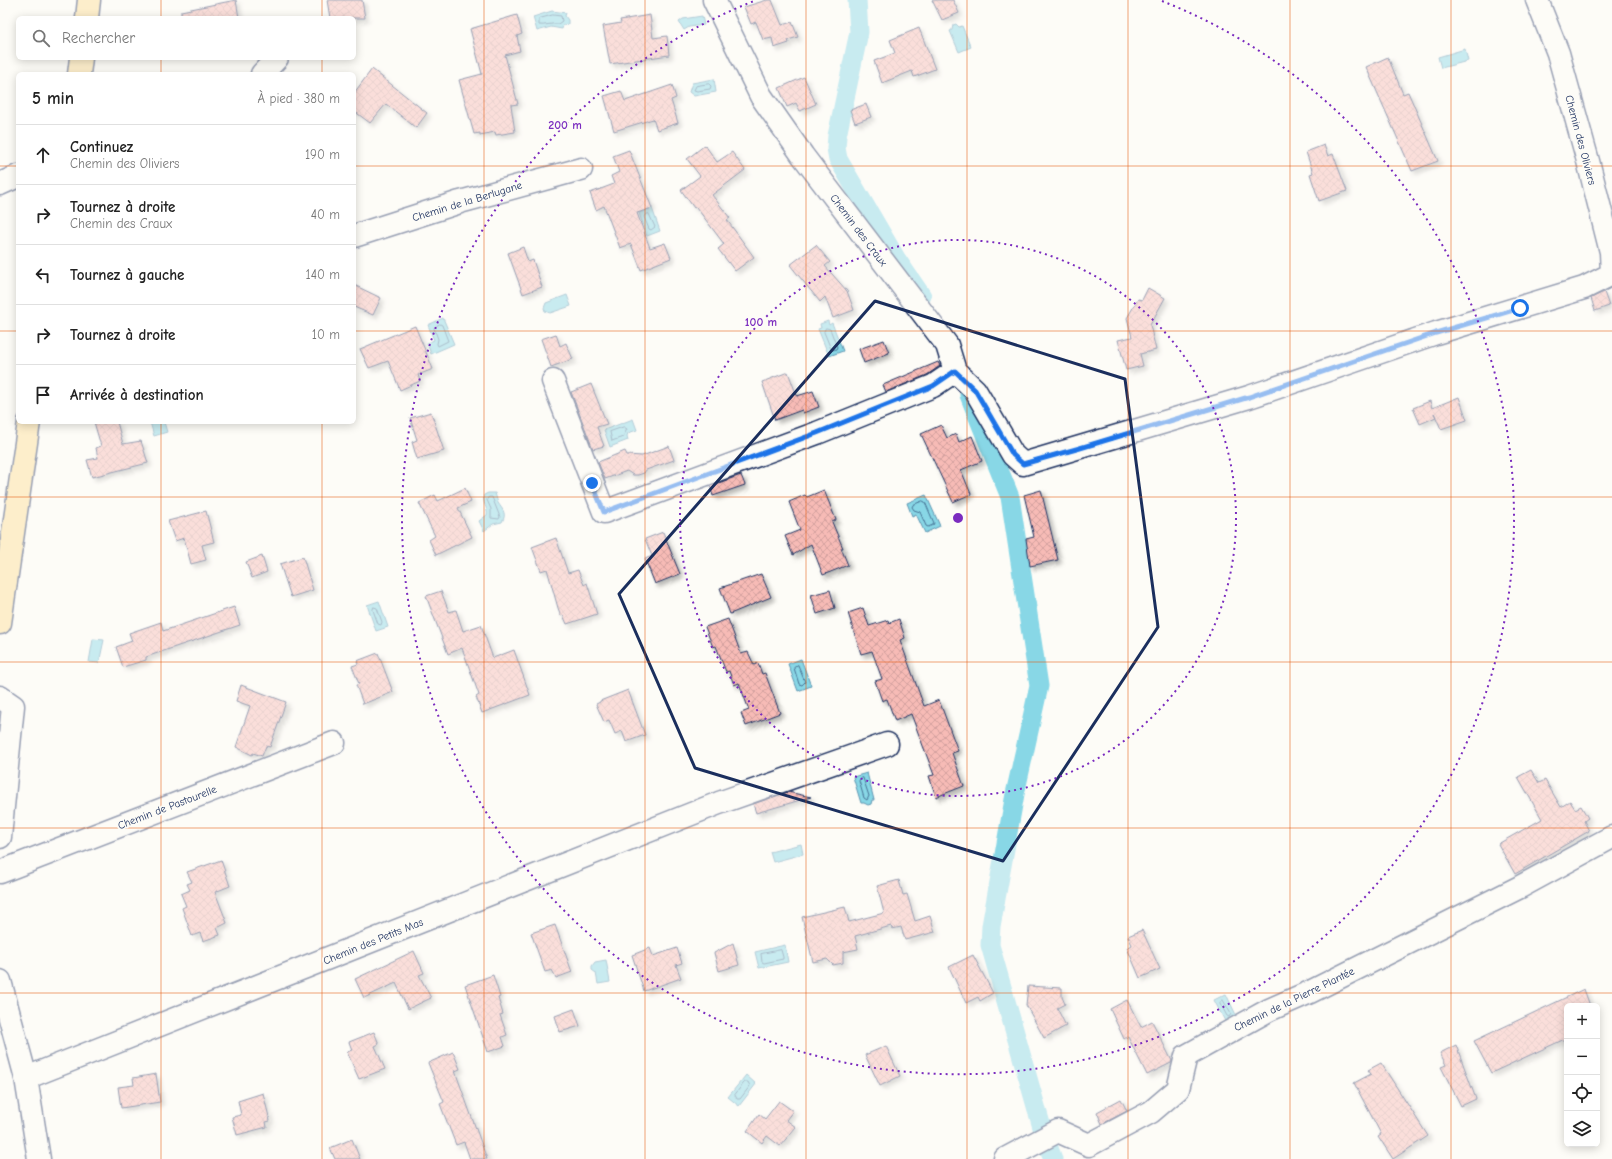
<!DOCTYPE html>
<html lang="fr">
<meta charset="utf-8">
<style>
:root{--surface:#fff;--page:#f2f2f2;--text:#222;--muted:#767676;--line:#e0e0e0}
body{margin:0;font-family:"Comic Neue",sans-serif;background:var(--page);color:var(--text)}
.controls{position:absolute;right:12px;bottom:12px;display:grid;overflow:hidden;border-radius:6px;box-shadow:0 2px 10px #0003}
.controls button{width:36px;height:36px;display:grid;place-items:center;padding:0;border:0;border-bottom:1px solid var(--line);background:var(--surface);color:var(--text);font:20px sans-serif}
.stop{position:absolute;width:12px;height:12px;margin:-9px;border:3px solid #1a73e8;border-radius:50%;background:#fff}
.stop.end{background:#1a73e8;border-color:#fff;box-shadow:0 1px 4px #0008}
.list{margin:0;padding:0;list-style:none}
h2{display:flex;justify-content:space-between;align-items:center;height:52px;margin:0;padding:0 16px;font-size:17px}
h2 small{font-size:13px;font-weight:400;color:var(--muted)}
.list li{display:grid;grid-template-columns:26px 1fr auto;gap:12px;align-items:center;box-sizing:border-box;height:60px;padding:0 16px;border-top:1px solid var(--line)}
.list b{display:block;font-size:15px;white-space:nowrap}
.list p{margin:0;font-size:13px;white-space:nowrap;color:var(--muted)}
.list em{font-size:13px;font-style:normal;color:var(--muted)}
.icon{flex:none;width:22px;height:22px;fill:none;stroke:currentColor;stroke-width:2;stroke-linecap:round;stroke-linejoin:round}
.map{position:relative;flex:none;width:1612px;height:1159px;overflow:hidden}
.search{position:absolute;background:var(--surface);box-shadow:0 2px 10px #0003;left:16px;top:16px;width:340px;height:44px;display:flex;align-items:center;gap:10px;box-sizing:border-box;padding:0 14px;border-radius:6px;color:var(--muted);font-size:15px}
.panel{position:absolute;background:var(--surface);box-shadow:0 2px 10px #0003;left:16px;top:72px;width:340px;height:352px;border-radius:6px}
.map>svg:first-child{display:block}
.water{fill:#88d7e6;stroke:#5c94b0}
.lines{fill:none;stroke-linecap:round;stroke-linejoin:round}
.shore{stroke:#477294;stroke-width:1}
.canal{stroke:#88d7e6;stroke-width:19}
.building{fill:url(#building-cross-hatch);stroke:#1b2f5e;filter:url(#shadow)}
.minor-casing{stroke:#1b2f5e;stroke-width:25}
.major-casing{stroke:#1b2f5e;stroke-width:25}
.minor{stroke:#fdfcf7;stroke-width:22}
.major{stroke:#fcde96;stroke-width:22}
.route{stroke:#1a73e8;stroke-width:5}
.marked{fill:none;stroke:#1b2f5e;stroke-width:3;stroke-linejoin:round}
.grid{fill:none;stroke:#e8590c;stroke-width:1;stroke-opacity:0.55}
.ring{fill:none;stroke:#7b2cbf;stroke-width:2;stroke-dasharray:2 4}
.labels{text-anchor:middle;stroke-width:3.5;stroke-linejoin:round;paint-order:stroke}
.street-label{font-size:11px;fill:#1b2f5e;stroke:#fdfcf7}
.centre{fill:#7b2cbf;stroke:#fdfcf7;stroke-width:2}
.ring-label{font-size:12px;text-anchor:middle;font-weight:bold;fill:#7b2cbf;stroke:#fdfcf7;stroke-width:3.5;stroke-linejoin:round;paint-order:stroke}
</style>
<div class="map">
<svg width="1612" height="1159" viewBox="0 0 1612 1159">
<defs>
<pattern id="building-cross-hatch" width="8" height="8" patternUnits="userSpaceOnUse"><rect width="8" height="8" fill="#f7bbb6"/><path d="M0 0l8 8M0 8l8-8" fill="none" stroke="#d3a19f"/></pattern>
<filter id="shadow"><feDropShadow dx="3.5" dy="3.5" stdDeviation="2" flood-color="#0004"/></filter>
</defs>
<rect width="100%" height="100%" fill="#fdfcf7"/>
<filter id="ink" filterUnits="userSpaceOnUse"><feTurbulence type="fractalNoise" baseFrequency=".025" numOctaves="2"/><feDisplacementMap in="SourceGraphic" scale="8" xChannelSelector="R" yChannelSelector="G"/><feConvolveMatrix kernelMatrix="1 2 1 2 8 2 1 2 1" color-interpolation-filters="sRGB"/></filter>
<g filter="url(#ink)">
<g class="water">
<polygon points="552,11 566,13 565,16 568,20 568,24 563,25 562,29 551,27 537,31 533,17"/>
<polygon points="702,16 704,25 689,27 684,30 679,22 683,19"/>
<polygon points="956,24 959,27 962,26 971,47 959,52 950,31 952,30 953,25"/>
<polygon points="1465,49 1468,61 1441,68 1438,57"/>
<polygon points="714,79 716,92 694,96 689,92 692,83"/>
<polygon points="652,208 660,231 647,236 639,213"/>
<polygon points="567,295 571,306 550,313 545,311 544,308 546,303"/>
<polygon points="443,318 454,344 431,354 427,343 434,340 428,325"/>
<polygon points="828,321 829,325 832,323 843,351 829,356 818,329 821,328 820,324"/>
<polygon points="633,419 637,430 628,433 627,436 628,440 610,447 604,430"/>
<polygon points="150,422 164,422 167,432 154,436"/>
<path d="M488,493H495C496,496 497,500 498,503C503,510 507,514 502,522L493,524L484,531L479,521L487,515C488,508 482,503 484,495Z"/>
<polygon points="926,495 940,526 925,533 916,514 912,516 907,503"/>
<polygon points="379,601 388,627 376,631 367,605"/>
<polygon points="93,639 104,640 99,663 89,662"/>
<polygon points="801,659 811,686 798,691 788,664"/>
<polygon points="867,773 874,800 872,800 871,804 868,805 864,803 861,803 853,777"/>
<polygon points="801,844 803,854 773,862 770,852"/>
<polygon points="785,945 788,962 759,968 755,952"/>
<polygon points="606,960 610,982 598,984 596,973 592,970 592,966 595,962"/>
<polygon points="1226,994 1237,1017 1226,1023 1214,1000"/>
<polygon points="746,1075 756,1084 739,1106 728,1097"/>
</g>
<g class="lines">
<g class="shore">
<path d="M553,15L561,16L562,21L558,24C552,23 544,26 539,25V19Z"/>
<polygon points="709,84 711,86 710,89 697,91 694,90 696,86"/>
<polygon points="649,214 655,227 651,230 649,229 644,217 645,215"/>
<polygon points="440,324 442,325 448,341 438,346 437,344 438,339 434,328"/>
<polygon points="826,328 830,329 837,347 836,349 833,350 831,349 824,332"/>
<polygon points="624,427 627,429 623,437 612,441 610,432"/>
<polygon points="489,497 492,497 500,517 499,519 491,518 491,509 487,500"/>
<polygon points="923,501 925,502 934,523 933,525 928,527 926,526 920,512 914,510 912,507 913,505"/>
<polygon points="374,607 377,608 382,622 381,625 378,624 373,610"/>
<polygon points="798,665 805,682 802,685 799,684 794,668"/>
<polygon points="863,778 869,796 867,800 864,798 859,781 860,779"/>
<polygon points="781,950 783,957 783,959 764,963 762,962 761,954"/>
<polygon points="1223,1000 1231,1014 1229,1017 1227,1016 1220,1003"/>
<polygon points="745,1082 748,1082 750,1086 740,1099 737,1099 735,1095"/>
</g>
<g class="canal">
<polyline points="857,0 859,32 837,136 836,148 838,159 896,258 922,296"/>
<polyline points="969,395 1010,497 1039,686 1015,794 991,926 990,945 1043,1131"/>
<polyline points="1046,1140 1053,1159"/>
</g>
</g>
<g class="building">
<polygon points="236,0 239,18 181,18 181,11"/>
<polygon points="327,0 362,0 365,18 330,18"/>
<polygon points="767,0 772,0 782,25 792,22 798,37 788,40 789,43 774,48 772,38 763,40 756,22 751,24 744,7"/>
<polygon points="932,0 953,0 959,13 942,20"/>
<polygon points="517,15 522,34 517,36 520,51 505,55 518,104 511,105 515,132 496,135 495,132 480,135 480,133 474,134 459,80 482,74 470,29"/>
<polygon points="650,15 653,38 667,36 669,55 610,64 603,26 621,23 620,20"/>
<polygon points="919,28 935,69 914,77 912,71 882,83 874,61 895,53 890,40"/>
<polygon points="1388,57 1403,94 1408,92 1438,161 1412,171 1366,67"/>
<polygon points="372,69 427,113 416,128 386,104 370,123 354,111 354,93"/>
<polygon points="804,77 816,104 800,111 796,103 787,107 779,88"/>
<polygon points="672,85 676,98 671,100 678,123 657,130 653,119 614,131 604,96 621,91 625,101"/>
<polygon points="866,104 871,117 855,123 850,110"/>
<polygon points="705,145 717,162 732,152 745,170 712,195 730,218 727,220 754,257 735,271 718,249 724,244 696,207 694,208 681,190 700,176 687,159"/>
<polygon points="1324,145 1328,156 1333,154 1347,191 1319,201 1310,174 1313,173 1306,152"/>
<polygon points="629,150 652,208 637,213 650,248 665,243 671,258 641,270 631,244 620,248 604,206 596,210 590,193 614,184 611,176 619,172 613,156"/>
<polygon points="816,245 830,262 825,266 847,291 854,310 833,318 825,297 820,302 790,265"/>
<polygon points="523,247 528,262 533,260 542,287 523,294 508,253"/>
<polygon points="354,285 381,298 373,315 354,307"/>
<polygon points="1148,288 1165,298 1150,325 1156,350 1140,354 1143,366 1126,370 1118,340 1132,337 1127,318 1138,299 1142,300"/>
<polygon points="1604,292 1609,306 1595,311 1591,298"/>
<polygon points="415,326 433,369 418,375 420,381 400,390 388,361 369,368 360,349"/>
<polygon points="556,334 560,346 566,343 573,359 551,367 541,339"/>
<polygon points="884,340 889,353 864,363 859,349"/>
<polygon points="938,362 940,366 927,375 886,392 883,385"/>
<polygon points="788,372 797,396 813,391 819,407 803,413 802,410 775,420 762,382"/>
<polygon points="591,384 607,424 597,427 604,446 593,449 571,392"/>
<polygon points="1459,397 1467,420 1441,429 1434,413 1436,417 1420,424 1413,408 1430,401 1432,408"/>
<polygon points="431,412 444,451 417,459 412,442 417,440 410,418"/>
<polygon points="94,422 117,422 123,444 141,441 148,463 92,477 87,460 98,458 96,448 101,446"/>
<polygon points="941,425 947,438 956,434 959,442 972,436 982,461 961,470 971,494 953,502 921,434"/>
<polygon points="669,446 674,460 646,470 644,473 638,475 633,475 627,471 605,479 598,462 625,451 627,455 642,456"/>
<polygon points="741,475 745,485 713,496 710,486"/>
<polygon points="465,488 471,502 458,508 472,537 436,555 429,540 435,536 419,503 435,495 438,501"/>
<polygon points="824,490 836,520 832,522 843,548 841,548 848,565 823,575 811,544 793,555 785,536 800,530 789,502 805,495 807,497"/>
<polygon points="1041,490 1058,560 1030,566 1026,539 1034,537 1024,495"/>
<polygon points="206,511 214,542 202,545 206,560 191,564 184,538 175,541 168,521"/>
<polygon points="663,532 680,574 655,584 645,559 652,556 645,539"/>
<polygon points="556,538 568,573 578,570 584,585 587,583 597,614 567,624 563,615 561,616 558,608 547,569 541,571 532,547"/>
<polygon points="262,556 267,572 252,578 246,562"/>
<polygon points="303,557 313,590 291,597 280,564"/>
<polygon points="761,574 771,597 730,614 720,588"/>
<polygon points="830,590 835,608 817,614 811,595"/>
<polygon points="441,591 449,612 456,610 463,631 481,625 493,658 514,650 530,695 482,713 476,697 479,695 462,648 448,654 426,596"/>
<polygon points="234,607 240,625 146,657 146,660 123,667 116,647 132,641 129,633 161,622 163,631"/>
<polygon points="863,608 869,626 888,620 889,623 899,619 905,638 900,640 924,706 939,700 958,751 952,753 964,786 936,797 929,776 934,775 911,714 895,721 887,699 882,701 875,681 882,679 872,651 861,654 848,613"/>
<polygon points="728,619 741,654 748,652 754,665 758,663 762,674 765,673 780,713 746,726 741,713 749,710 739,683 734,685 729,671 726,672 716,646 713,647 705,627"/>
<polygon points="378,653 393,692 363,704 356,685 359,684 352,666 358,664 357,661"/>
<polygon points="241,685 286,702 270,747 266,746 262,756 253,753 252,755 236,747 250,706 236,701"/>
<polygon points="628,690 645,735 626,742 622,731 615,734 609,720 604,722 596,704 600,702 600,701"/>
<polygon points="1531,770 1539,783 1545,780 1561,807 1570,801 1575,809 1581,806 1588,818 1584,821 1589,831 1515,874 1498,844 1542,819 1518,777"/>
<polygon points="788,792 811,797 756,813 753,804"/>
<polygon points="221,860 230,886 215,892 227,923 217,928 220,935 203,941 200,933 192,936 182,908 186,906 181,894 190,890 187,884 192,882 187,872"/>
<polygon points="899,880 903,895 907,894 915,921 930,916 935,932 905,940 901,927 892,929 891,926 855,936 858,949 843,952 843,963 833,965 827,959 813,962 802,917 845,907 849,922 884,913 877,886"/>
<polygon points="555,925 572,972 556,978 552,970 545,972 531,933"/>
<polygon points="1142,930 1160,969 1140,978 1127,948 1132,945 1128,936"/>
<polygon points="733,943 739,965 719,971 714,953"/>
<polygon points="650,948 653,956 677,948 682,963 676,965 681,978 644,991 632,955"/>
<polygon points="414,951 424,973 419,975 431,998 408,1009 396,983 364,998 355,979"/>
<polygon points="973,955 993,993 980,1001 978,997 966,1003 949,967"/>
<polygon points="493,975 500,997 498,998 503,1014 500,1015 507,1035 502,1037 505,1046 488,1052 465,985"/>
<polygon points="1028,986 1062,988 1062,997 1065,1004 1057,1008 1066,1026 1044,1038 1026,1005"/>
<polygon points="1584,989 1590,1006 1567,1006 1567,1038 1491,1073 1474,1041"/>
<polygon points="1127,1000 1141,1027 1152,1021 1172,1061 1171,1063 1147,1075 1128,1037 1124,1039 1110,1009"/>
<polygon points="574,1009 580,1026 560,1032 555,1016"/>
<polygon points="374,1032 379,1044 375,1046 385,1069 359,1079 347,1052 352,1050 349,1042"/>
<polygon points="1456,1045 1476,1099 1461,1106 1441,1067 1446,1065 1440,1053"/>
<polygon points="886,1046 900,1076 880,1086 865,1055"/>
<polygon points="453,1052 460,1069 455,1071 487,1159 470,1159 464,1142 456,1145 440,1104 444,1102 428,1063"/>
<polygon points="1381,1063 1428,1136 1393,1159 1378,1136 1381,1134 1354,1083 1371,1074 1368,1070"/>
<polygon points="156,1074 160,1102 121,1108 118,1087 134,1085 133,1078"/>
<polygon points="263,1093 270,1121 266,1122 267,1127 237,1135 232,1117 241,1115 238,1101"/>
<polygon points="1121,1099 1127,1111 1102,1124 1097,1112"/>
<polygon points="779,1101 793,1111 786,1120 796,1127 780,1146 767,1136 762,1143 747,1131 759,1114 765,1119"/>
<polygon points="352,1139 360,1159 335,1159 330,1148"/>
</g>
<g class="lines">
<defs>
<g id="minor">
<polyline points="714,0 761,96 803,156 947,345 955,371 975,390 1013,455 1023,464 1249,397 1436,333 1584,288 1612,274 1611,252 1588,161 1558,53 1537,0"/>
<polyline points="262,74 277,58"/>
<polyline points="0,184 18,176"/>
<polyline points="354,236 460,202 581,169"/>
<polyline points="553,381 604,512 817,433 933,386 955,371"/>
<polyline points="0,697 13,706 0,837"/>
<polyline points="0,872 334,743"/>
<polyline points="0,981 26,1078 39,1159"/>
<polyline points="26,1078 719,803 887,744"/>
<polyline points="1005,1159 1058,1131 1089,1145 1151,1112 1178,1089 1186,1056 1269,1010 1310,992 1520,887 1612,837"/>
</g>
<g id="major">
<polyline points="87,18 89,0"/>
<polyline points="79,74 81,58"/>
<polyline points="0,623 29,422"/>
</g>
</defs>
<use href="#minor" class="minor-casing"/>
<use href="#major" class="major-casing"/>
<use href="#minor" class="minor"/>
<use href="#major" class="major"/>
</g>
</g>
<g class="lines" filter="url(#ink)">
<polyline class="route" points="592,483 604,512 817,433 933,386 955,371 975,390 1013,455 1023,464 1080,448 1249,397 1436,333 1520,308"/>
</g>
<path d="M0 0H1612V1159H0ZM875,301L1125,379L1158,627L1003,861L695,768L619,594Z" fill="#fdfcf7" fill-opacity=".55" fill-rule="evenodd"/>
<path class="marked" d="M875,301L1125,379L1158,627L1003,861L695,768L619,594Z"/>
<path class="grid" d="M161,0V18M322,0V18M484,0V1159M645,0V1159M806,0V1159M967,0V1159M1128,0V1159M1290,0V1159M1451,0V1159M161,58V74M322,58V74M0,166H18M354,166H1612M0,331H18M354,331H1612M161,422V1159M322,422V1159M0,497H1612M0,662H1612M0,828H1612M0,993H1612"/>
<g class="ring">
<circle cx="958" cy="518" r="278"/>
<path d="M1162 1A556 556 0 1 1 754 1"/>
</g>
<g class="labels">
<g class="street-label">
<text transform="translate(1581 140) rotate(75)" y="4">Chemin des Oliviers</text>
<text transform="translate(467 201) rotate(-17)" y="4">Chemin de la Berlugane</text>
<text transform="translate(859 230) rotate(53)" y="4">Chemin des Craux</text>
<text transform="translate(167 807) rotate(-21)" y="4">Chemin de Pastourelle</text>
<text transform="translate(373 941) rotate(-22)" y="4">Chemin des Petits Mas</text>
<text transform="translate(1294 999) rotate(-26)" y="4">Chemin de la Pierre Plantée</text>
</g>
</g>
<circle cx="958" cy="518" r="6" class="centre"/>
<g class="ring-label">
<text x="565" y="129">200 m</text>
<text x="761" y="326">100 m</text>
</g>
</svg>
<div class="controls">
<button>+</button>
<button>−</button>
<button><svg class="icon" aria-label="locate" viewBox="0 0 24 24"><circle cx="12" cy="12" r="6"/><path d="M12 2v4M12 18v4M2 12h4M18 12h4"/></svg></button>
<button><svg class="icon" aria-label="layers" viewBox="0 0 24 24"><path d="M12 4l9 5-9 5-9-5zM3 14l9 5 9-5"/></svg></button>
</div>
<div class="stop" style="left:1520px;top:308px"></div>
<div class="stop end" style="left:592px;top:483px"></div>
<div class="search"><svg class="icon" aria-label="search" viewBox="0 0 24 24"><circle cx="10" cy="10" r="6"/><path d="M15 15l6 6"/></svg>Rechercher</div>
<section class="panel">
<h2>5 min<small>À pied · 380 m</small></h2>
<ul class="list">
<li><svg class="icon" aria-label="ahead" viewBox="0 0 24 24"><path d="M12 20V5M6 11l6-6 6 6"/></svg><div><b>Continuez</b><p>Chemin des Oliviers</p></div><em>190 m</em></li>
<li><svg class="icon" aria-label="right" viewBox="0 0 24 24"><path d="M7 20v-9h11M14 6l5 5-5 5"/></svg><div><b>Tournez à droite</b><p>Chemin des Craux</p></div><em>40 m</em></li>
<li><svg class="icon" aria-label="left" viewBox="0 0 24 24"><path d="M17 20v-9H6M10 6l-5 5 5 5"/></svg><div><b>Tournez à gauche</b></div><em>140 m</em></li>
<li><svg class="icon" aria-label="right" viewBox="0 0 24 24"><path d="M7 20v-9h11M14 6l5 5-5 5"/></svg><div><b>Tournez à droite</b></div><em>10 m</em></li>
<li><svg class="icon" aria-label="arrive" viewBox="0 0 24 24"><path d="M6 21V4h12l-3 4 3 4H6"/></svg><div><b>Arrivée à destination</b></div></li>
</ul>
</section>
</div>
